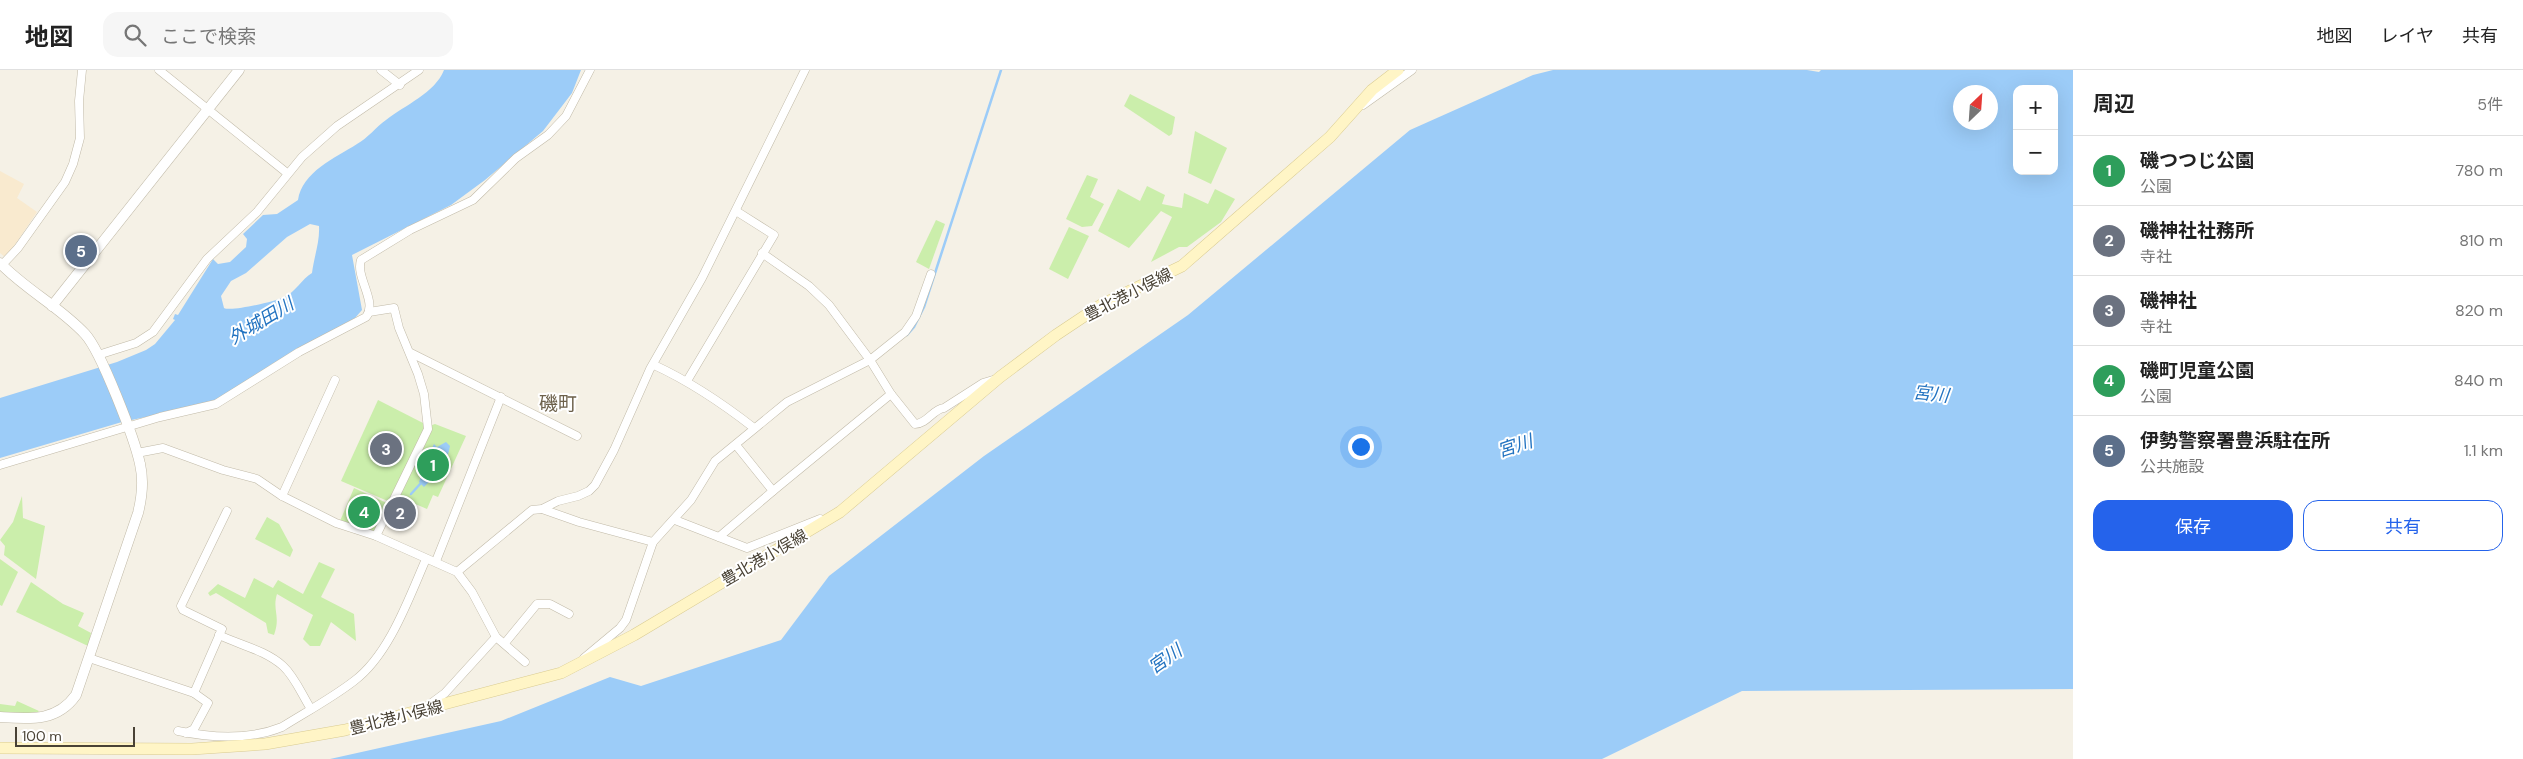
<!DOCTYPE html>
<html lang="ja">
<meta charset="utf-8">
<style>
:root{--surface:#fff;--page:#f6f6f6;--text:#222;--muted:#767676;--line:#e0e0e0;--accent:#2563eb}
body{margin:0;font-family:"DM Sans","Noto Sans JP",sans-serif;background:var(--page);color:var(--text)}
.controls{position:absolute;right:15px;top:15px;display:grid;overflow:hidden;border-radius:10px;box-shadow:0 5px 20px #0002}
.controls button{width:45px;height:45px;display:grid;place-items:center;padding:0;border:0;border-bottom:1px solid var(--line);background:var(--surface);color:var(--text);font:25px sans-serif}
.compass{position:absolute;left:1953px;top:15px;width:45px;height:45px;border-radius:50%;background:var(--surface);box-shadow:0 5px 20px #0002;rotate:25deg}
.scale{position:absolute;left:15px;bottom:12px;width:120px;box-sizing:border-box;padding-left:5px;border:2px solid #494235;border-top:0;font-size:14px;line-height:18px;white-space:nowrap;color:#494235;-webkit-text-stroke:4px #fff;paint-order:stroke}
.you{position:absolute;left:1360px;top:376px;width:18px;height:18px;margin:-12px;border:4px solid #fff;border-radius:50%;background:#1a73e8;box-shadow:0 0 0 8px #1a73e833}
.badge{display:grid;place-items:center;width:32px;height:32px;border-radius:50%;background:var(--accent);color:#fff;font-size:16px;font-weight:700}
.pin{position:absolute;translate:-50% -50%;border:2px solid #fff;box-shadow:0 1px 5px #0006}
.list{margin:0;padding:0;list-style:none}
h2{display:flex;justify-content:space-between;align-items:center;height:65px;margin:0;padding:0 20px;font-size:21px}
h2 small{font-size:16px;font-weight:400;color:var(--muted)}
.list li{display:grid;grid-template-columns:32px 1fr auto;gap:15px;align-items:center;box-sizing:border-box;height:70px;padding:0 20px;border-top:1px solid var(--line)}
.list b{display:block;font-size:19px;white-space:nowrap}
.list p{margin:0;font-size:16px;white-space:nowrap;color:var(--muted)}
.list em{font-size:16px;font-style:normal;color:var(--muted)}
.actions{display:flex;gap:10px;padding:15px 20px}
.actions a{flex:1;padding:11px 0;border:1px solid var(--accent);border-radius:15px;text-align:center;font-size:18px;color:var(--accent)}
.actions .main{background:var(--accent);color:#fff}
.icon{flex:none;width:28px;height:28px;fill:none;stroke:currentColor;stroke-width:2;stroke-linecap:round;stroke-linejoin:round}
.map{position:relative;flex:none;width:2073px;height:689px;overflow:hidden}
header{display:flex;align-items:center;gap:30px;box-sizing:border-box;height:70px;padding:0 25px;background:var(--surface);border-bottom:1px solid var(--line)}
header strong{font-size:24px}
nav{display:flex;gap:28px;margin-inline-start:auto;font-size:18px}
.search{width:350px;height:45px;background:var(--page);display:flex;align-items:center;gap:12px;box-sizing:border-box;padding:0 18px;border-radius:15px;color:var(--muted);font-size:19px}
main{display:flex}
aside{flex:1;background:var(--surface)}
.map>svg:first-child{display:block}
.commercial{fill:#f9eacf}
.green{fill:#cbeeab}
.water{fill:#9cccf8;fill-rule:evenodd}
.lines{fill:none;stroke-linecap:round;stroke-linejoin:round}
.stream{stroke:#9cccf8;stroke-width:2.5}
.minor-casing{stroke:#c1baa8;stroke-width:9}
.tertiary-casing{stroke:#c1baa8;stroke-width:11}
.secondary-casing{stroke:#d9cb91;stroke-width:12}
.minor{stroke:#fff;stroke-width:8}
.tertiary{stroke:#fff;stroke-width:10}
.secondary{stroke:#fff5c6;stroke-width:11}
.labels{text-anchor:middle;stroke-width:4;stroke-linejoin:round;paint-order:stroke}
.street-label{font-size:16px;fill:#494235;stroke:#fff}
.water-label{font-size:18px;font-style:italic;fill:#2273c1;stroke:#fff}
.quarter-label{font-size:19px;fill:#6d614b;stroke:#fff}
</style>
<header>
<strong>地図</strong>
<div class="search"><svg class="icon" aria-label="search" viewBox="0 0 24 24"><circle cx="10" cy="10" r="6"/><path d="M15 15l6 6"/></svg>ここで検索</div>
<nav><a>地図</a><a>レイヤ</a><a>共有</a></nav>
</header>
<main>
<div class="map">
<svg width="2073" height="689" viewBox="0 0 2073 689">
<rect width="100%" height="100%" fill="#f5f1e6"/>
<polygon class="commercial" points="0,101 24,114 17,128 37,142 6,188 0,183"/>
<g class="green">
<polygon points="1130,24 1175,47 1172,64 1169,66 1124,36"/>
<polygon points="1195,61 1227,78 1211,114 1188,103"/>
<polygon points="1087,105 1098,109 1090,127 1104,134 1092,156 1082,157 1066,149"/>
<polygon points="1147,116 1165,125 1162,134 1182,138 1184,123 1208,134 1215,119 1235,129 1221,152 1187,177 1179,177 1151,192 1172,147 1161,141 1129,178 1098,161 1118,119 1140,131"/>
<polygon points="936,150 945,154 929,199 916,192"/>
<polygon points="1069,157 1089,166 1068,209 1049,199"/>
<polygon points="378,330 423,353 424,359 390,432 341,411"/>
<polygon points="435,354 466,366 438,427 433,425 427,439 413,433 404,453 389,446 432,355"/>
<polygon points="354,418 389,434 376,461 372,463 340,451"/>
<polygon points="22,426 23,448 45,456 36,509 4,485 5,476 0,470 13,452"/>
<polygon points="267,447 279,454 293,480 290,487 255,469"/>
<polygon points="0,489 18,502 2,536 0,535"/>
<path d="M319,492L335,499L321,527L354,544L356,571L331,552L320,576H310L303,569L313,545L277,524C272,540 281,546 274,565L268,563L266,553L216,523L210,526L208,523L218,514L245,528L254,508L273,518L278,510L303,524Z"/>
<polygon points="31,512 63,534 84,543 78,556 91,563 88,576 16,542"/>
<polygon points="17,631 39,641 38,642 18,644 0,642 0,634 15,636"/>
</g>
<g class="water">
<path d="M444,0H581L572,23L543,61L485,110L451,135L352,185L362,240L355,248L272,294L231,324L203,335L122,352L0,388V328L117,292L146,280L155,274L175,250L173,249L175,244L178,245L213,189L218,194L230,192L246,177L247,169L243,164L263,145L277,144L298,130C302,102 335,88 357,74C368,68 376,57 386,50C405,35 435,23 444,0ZM310,154L319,156C320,171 314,187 312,203C302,209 295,222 285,227C276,231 232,242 224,238L221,226L231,211L246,203L287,167Z"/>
<path d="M1553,0H1807L1819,2L1821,0H2073V619L1742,621L1602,689H330L501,651L610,607L641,616L781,570L829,506L984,386L1188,245L1410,60L1533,5ZM2017,19H2054V101H2017ZM1990,22V52H1960V22Z"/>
<path d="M446,372L450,376C448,392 435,406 424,417L419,412C424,400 427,387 434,374L437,377Z"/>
</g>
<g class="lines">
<g class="stream">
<polyline points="907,265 914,257 924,237 1001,0"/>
<polyline points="411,424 421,413"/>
</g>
<defs>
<g id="minor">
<polyline points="159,0 287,103"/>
<polyline points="381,0 400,15"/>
<polyline points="1363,35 1412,0"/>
<path d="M762,183L809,216L829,235L870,290L891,324L915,354C927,354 933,339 944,338L983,313L993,310"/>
<polyline points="2,195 18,178 65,112 73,94 80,68 79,31 82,0"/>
<polyline points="369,242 394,238 399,258 418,304 424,324 428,359 376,466"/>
<polyline points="411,283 577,366"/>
<polyline points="98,285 136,273 153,262 207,189 257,142 302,87 337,56 419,0"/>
<path d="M654,295C691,312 722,333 754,358"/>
<polyline points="687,311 774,165 736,141"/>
<polyline points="736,375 773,421 891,324"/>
<polyline points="137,383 163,378 223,400 257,409 282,426 336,453 376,466 457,502 472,522 496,567 525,592"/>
<path d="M0,395L160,347L216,334L299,282L366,247C378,232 355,207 361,190L410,160L473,130L516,88L548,65L566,46L590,0"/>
<polyline points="282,426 335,310"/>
<polyline points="542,439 579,452 653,472"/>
<polyline points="675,450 747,478 820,449"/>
<polyline points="719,467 773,421"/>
<polyline points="436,491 501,327"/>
<polyline points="457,502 532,440 542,439 558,431 578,426 589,421 595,415 614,380 650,299 702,208 805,0"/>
<path d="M219,565C240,575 265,580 283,596C295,607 302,625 311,639"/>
<polyline points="505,573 537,534 550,534 569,544"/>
<polyline points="89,588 194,623"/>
<polyline points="584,588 620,558 626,550 653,472 691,430 715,391 787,332 870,290 905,262 916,246 931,204"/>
<polyline points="426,637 445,623 496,567"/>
<path d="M178,661C212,668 250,670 282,657C306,642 332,628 354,611C389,585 409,528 426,489"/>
<polyline points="186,663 194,659 208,633 194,623 222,559 183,540 181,536 227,441"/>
</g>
<g id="tertiary">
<path d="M0,193C26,220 60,237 85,264C101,281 135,370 140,394C144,411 142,427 138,443L76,625C57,652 30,649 0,647"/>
<polyline points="52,236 239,0"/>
</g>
<polyline id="secondary" points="0,678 192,679 265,674 345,660 561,603 634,565 840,442 1000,307 1056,265 1101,235 1182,196 1330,67 1372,20 1398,0"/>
</defs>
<use href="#minor" class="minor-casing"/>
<use href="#tertiary" class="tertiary-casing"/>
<use href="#secondary" class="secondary-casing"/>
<use href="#minor" class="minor"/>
<use href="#tertiary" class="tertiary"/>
<use href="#secondary" class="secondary"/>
</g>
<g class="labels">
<g class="street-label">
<text transform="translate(1128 224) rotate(-27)" y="6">豊北港小俣線</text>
<text transform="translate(764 487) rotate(-30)" y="6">豊北港小俣線</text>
<text transform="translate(396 647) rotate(-14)" y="6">豊北港小俣線</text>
</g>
<g class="water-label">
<text transform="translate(261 251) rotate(-31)" y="6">外城田川</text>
<text transform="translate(1931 324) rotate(6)" y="6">宮川</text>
<text transform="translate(1515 376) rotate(-18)" y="6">宮川</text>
<text transform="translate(1165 589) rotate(-35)" y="6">宮川</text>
</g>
<g class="quarter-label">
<text x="558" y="340">磯町</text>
</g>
</g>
</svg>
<div class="controls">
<button>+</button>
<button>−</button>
</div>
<svg class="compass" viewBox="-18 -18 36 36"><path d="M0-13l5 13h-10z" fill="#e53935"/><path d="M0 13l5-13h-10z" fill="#767676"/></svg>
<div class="scale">100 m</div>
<div class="you"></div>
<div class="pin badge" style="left:433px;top:395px;background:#2e9e5b">1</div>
<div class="pin badge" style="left:400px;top:443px;background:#6b7280">2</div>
<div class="pin badge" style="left:386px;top:379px;background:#6b7280">3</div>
<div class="pin badge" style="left:364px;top:442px;background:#2e9e5b">4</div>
<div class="pin badge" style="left:81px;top:181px;background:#5c6f8a">5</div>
</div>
<aside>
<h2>周辺<small>5件</small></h2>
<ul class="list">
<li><span class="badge" style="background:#2e9e5b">1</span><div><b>磯つつじ公園</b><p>公園</p></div><em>780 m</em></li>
<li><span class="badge" style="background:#6b7280">2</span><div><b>磯神社社務所</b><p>寺社</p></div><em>810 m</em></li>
<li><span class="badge" style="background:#6b7280">3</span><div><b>磯神社</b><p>寺社</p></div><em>820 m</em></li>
<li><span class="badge" style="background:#2e9e5b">4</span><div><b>磯町児童公園</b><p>公園</p></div><em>840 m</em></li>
<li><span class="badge" style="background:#5c6f8a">5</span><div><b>伊勢警察署豊浜駐在所</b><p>公共施設</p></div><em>1.1 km</em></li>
</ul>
<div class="actions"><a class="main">保存</a><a>共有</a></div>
</aside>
</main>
